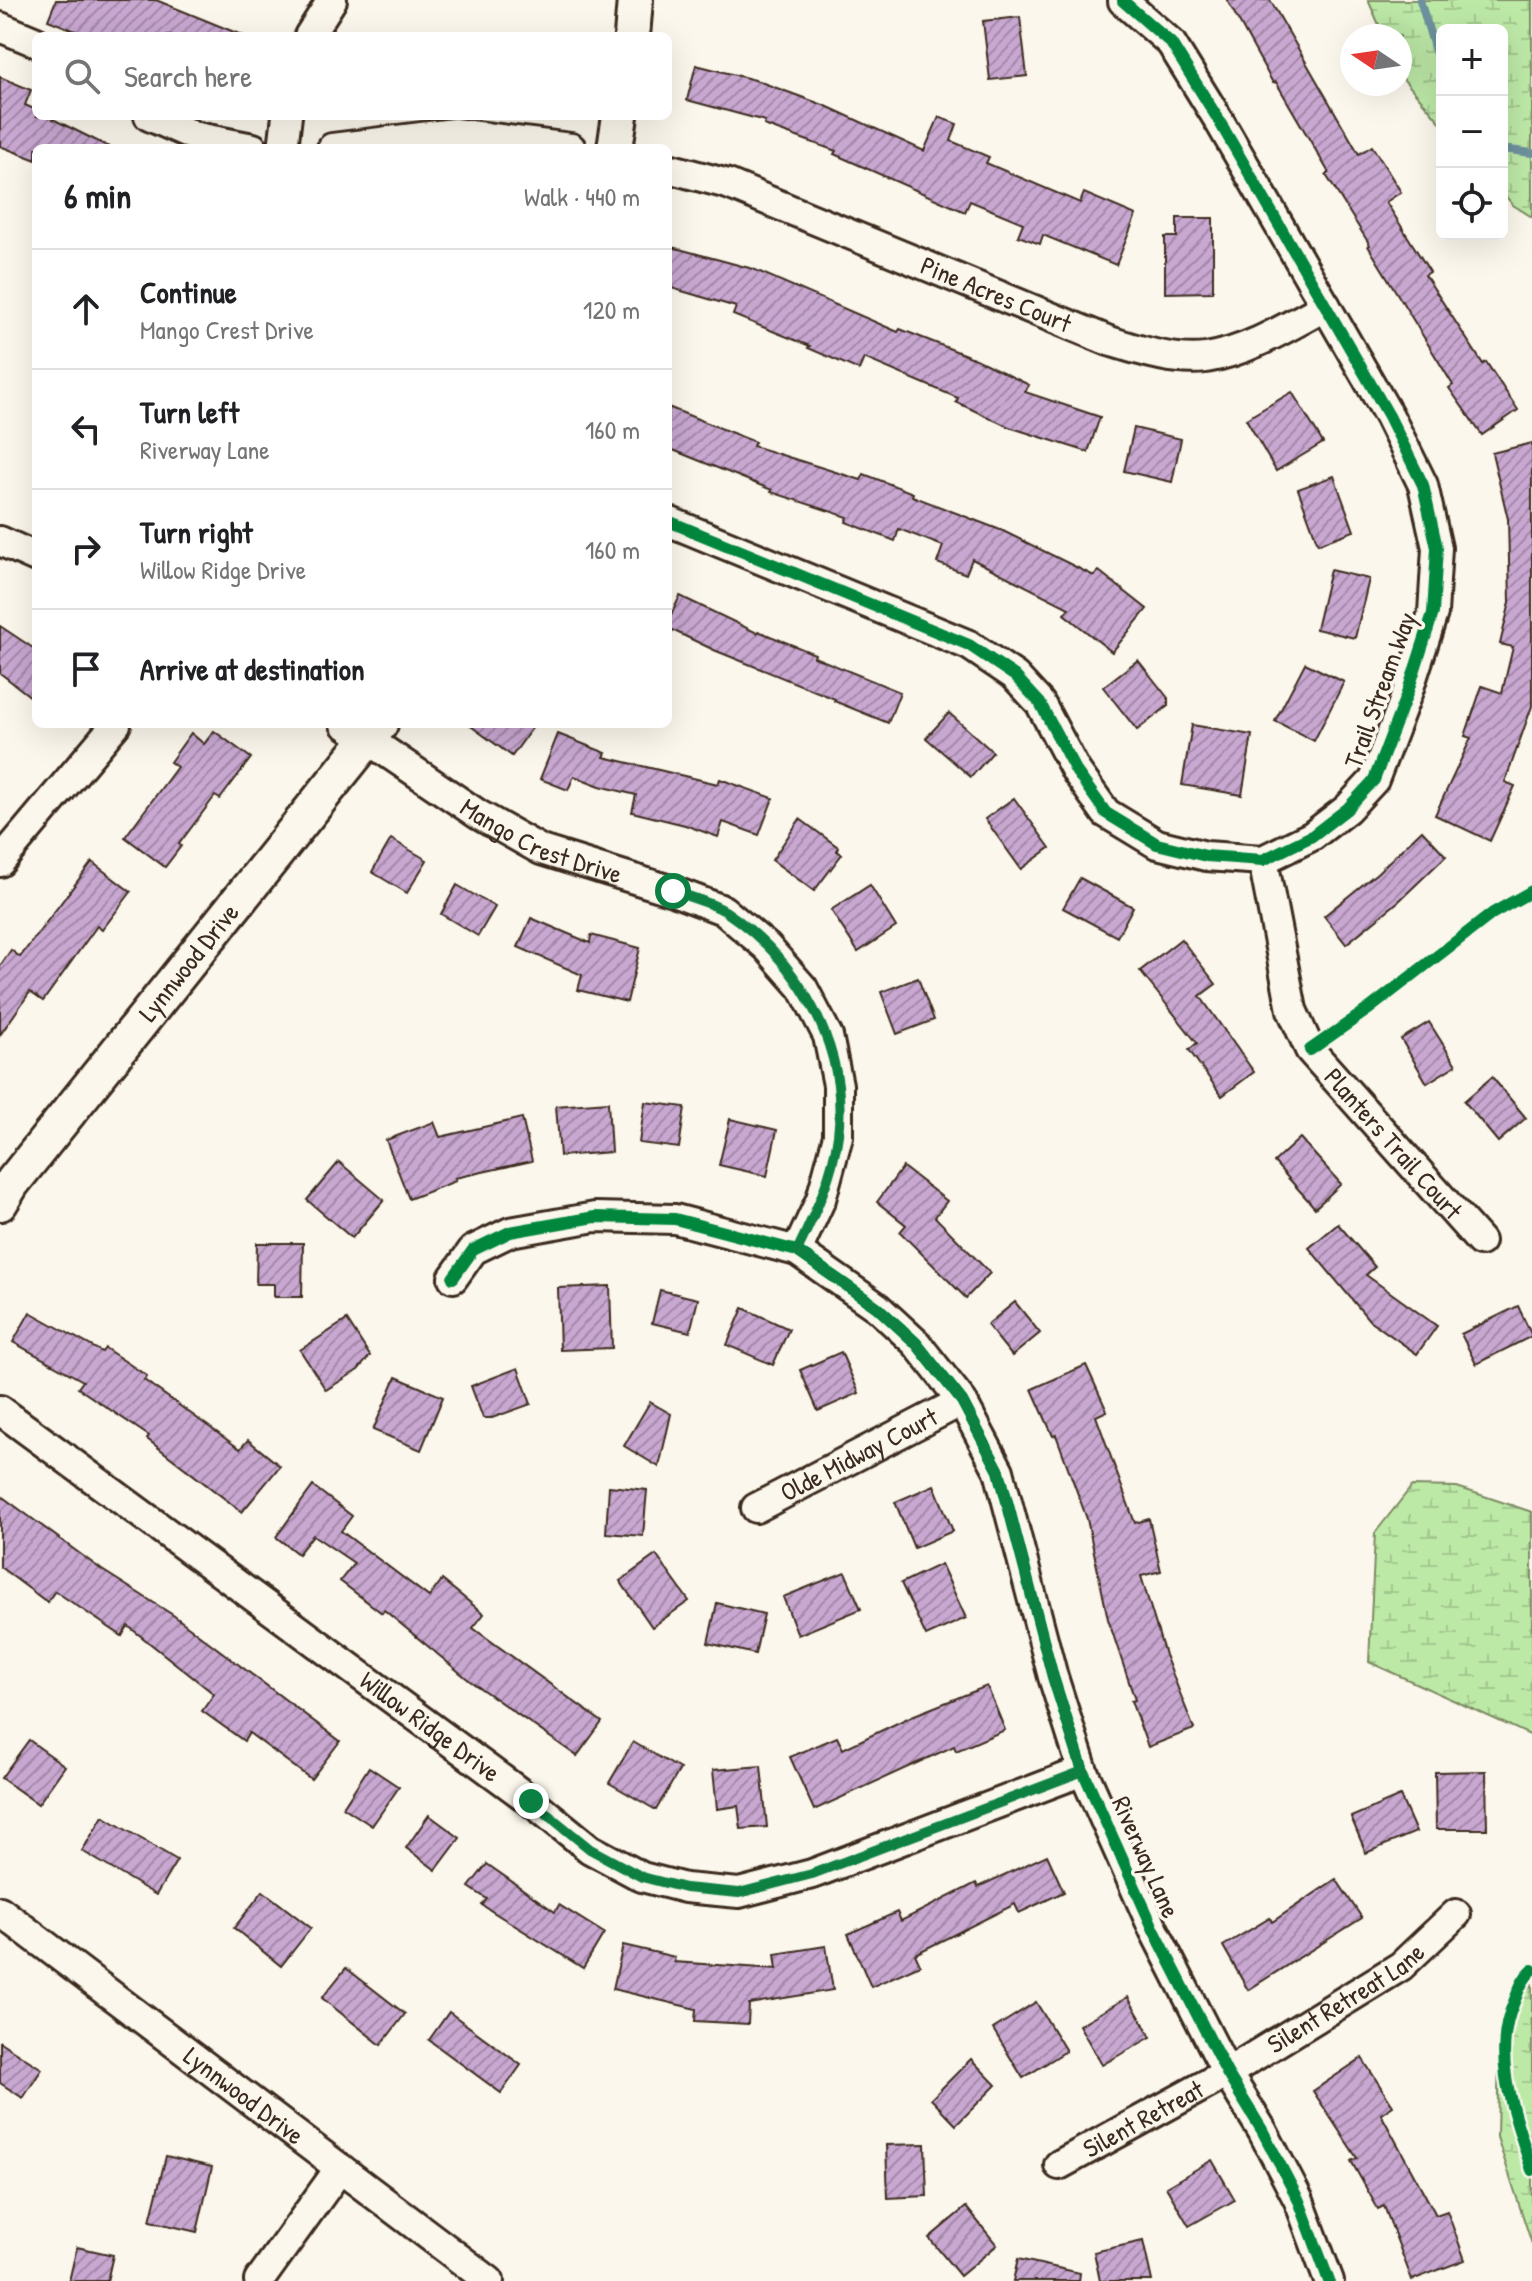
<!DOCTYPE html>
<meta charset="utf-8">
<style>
:root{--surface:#fff;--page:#f2f2f2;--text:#202124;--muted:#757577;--line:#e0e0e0}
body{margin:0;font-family:"Patrick Hand",sans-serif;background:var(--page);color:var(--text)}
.controls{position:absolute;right:24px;top:24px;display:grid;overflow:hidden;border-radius:12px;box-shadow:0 8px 32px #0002}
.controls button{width:72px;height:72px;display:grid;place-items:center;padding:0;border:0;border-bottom:2px solid var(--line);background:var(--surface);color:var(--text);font:40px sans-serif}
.compass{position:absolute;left:1340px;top:24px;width:72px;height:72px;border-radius:50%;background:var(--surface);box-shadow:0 8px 32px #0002;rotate:283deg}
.stop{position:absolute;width:24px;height:24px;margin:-18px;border:6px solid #0b8043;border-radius:50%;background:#fff}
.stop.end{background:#0b8043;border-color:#fff;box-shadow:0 2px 8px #0008}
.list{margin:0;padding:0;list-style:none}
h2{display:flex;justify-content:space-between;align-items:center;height:104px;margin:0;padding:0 32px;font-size:34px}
h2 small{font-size:26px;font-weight:400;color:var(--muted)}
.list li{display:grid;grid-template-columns:52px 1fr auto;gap:24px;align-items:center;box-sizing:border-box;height:120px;padding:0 32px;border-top:2px solid var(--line)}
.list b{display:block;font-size:30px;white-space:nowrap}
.list p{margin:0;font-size:26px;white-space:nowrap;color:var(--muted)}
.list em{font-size:26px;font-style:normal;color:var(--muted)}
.icon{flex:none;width:44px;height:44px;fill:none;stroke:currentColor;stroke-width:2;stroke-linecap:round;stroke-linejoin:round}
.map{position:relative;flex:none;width:1532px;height:2281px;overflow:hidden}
.search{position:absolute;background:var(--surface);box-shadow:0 8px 32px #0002;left:32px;top:32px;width:640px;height:88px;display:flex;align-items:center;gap:20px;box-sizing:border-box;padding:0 28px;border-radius:12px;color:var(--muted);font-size:30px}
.panel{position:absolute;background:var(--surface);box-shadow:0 8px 32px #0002;left:32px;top:144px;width:640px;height:584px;border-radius:12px}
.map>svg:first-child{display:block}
.wetland{fill:url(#wetland-marsh);stroke:#7c8a62;stroke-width:2}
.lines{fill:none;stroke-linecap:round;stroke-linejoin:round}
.stream{stroke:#6d919d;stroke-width:8}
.building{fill:url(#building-hatch);stroke:#3b2a1e;stroke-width:2}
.minor-casing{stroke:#3b2a1e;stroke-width:34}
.tertiary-casing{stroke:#3b2a1e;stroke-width:40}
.minor{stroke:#fbf7ec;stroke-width:28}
.tertiary{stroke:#fbf7ec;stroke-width:34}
.cycleway-casing{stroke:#fbf7ec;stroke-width:17}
.cycleway{stroke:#00873e;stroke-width:12}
.route{stroke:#0b8043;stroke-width:10}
.labels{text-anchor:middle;stroke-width:7;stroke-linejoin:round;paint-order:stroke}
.street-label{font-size:26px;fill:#3b2a1e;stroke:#fbf7ec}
</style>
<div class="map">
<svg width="1532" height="2281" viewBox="0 0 1532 2281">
<defs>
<pattern id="wetland-marsh" width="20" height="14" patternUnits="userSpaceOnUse" patternTransform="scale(2)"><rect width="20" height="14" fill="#bde9a7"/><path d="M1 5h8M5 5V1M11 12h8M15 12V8" fill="none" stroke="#a3c88f"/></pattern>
<pattern id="building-hatch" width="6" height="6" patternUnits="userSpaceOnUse" patternTransform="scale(2)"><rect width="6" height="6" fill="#c8a7d1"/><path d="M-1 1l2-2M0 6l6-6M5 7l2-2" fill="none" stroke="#a488a9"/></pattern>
</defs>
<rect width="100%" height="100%" fill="#fbf7ec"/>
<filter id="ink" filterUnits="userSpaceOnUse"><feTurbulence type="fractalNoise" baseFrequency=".0125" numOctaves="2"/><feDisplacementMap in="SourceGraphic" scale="16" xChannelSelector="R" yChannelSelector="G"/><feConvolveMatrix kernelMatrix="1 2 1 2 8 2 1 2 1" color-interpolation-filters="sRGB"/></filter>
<g filter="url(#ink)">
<g class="wetland">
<polygon points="1368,0 1532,0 1532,217 1513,205 1502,192 1502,30 1442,30 1442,124 1404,80 1400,72 1400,36 1384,36"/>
<polygon points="1412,1486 1457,1487 1532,1512 1532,1736 1369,1662 1375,1533"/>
<polygon points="1532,1985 1532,2244 1497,2137 1499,2047 1521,1995"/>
</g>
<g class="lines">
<g class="stream">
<polyline points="1420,0 1442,74"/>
<polyline points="1502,149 1532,153"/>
</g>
</g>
<g class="building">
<polygon points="56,0 156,0 244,36 88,36 48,20"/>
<polygon points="1227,0 1270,0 1359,154 1372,146 1401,192 1386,202 1430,272 1425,275 1483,364 1486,362 1518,410 1482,435 1449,388 1453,385 1368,246 1370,245 1326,175 1329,173 1276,82 1273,83"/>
<polygon points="1020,17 1027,76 990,80 983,21"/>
<polygon points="696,65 755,80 826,106 924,151 939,117 957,124 951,141 989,157 986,163 1080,203 1084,193 1136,215 1116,265 1043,235 1040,244 1018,236 1023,223 970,201 965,212 834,154 836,151 764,125 765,121 687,100"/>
<polygon points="0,77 31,90 25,105 36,110 36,116 47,116 111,148 36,148 36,160 0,146"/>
<polygon points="1177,218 1213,218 1213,292 1165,293 1165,237 1177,237"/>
<polygon points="668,246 753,269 898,332 900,329 976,359 1029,385 1025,392 1100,417 1088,452 1009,427 956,402 958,398 864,358 859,370 808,348 810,346 733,315 736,307 668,287"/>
<polygon points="1292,392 1323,443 1276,471 1246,419"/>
<polygon points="668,407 755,442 753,446 861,480 864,474 913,493 912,496 1003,531 1094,576 1099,571 1147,609 1112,652 1064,614 1069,608 972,559 966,574 937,563 943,546 899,529 895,541 846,522 848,517 771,492 772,490 668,448"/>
<polygon points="1134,428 1181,439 1172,482 1124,471"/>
<polygon points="1532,443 1532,706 1505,782 1515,786 1490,841 1435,815 1471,738 1465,736 1482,686 1502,693 1513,647 1500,644 1510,602 1508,519 1492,453"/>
<polygon points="1334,476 1354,531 1318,544 1298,489"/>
<polygon points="1330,570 1369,579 1355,638 1316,629"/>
<polygon points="680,596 757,633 758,631 815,654 814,657 900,692 888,723 834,701 835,699 714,650 668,628 668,621"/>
<polygon points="0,626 36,650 36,701 0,673"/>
<polygon points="1138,660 1168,698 1168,706 1137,730 1103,687"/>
<polygon points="1305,663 1344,682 1314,741 1275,721"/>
<polygon points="949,713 993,752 971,777 926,738"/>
<polygon points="468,724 535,724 512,756"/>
<polygon points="1192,725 1252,735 1242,795 1182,785"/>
<polygon points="214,731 251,758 220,799 215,796 179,844 181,846 165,867 125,837 177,767 170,762 191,733 204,744"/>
<polygon points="558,734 606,753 604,757 718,784 720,779 773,798 759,835 723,822 718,837 685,825 632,812 636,795 600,786 574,776 568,790 540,779"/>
<polygon points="1014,798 1050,848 1021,869 985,819"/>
<polygon points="800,819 838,847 837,851 842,854 814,891 772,860"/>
<polygon points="1422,830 1446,856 1399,901 1346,944 1324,916 1377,873"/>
<polygon points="391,839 427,860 407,893 372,872"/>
<polygon points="92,862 131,892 102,930 97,926 43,1001 30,992 0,1035 0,966 11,950 20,957"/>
<polygon points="1080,878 1133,907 1117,937 1063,908"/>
<polygon points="457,885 495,907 478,936 441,914"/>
<polygon points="870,885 896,927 858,952 831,910"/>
<polygon points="531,918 590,943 591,935 640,948 627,1002 578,990 582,975 518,947"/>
<polygon points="1181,939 1216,984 1200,996 1254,1072 1222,1096 1189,1050 1197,1043 1140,971"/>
<polygon points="918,978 934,1020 897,1034 881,992"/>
<polygon points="1429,1022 1456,1065 1427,1083 1401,1039"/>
<polygon points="1492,1077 1526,1118 1498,1142 1464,1101"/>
<polygon points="608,1102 611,1152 560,1156 556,1106"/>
<polygon points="645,1102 685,1107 679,1148 639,1143"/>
<polygon points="522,1118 532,1161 455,1178 456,1181 409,1199 386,1140 434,1122 440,1137"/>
<polygon points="730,1119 777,1130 767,1176 719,1165"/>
<polygon points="1300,1138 1341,1184 1315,1208 1274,1162"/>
<polygon points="339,1162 384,1200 352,1238 307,1200"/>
<polygon points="903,1167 947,1201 935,1217 990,1273 966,1298 900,1232 906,1225 877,1202"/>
<polygon points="1338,1224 1375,1267 1366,1275 1437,1326 1417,1354 1369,1320 1309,1248"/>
<polygon points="257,1243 303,1243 302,1297 274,1297 274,1284 256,1284"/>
<polygon points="610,1286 612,1348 560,1350 558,1288"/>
<polygon points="660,1290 698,1299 690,1332 652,1323"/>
<polygon points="1015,1302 1040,1333 1012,1356 987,1325"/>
<polygon points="1518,1306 1532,1336 1476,1364 1461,1334"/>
<polygon points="743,1308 789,1329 773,1365 727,1345"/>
<polygon points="30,1312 102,1352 105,1348 147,1376 144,1380 240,1449 248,1440 280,1466 242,1512 147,1439 149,1436 78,1388 83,1381 13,1342"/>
<polygon points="347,1320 370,1356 358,1370 326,1390 300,1350"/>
<polygon points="841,1352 859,1393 818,1411 800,1370"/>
<polygon points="1086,1365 1107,1411 1096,1416 1135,1523 1149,1519 1161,1571 1141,1576 1165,1655 1194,1729 1148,1747 1131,1701 1135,1700 1108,1619 1087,1519 1056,1435 1053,1436 1032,1389"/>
<polygon points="518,1368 531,1404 492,1418 483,1418 471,1386"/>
<polygon points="396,1377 443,1397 421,1450 373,1430"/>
<polygon points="650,1402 671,1414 659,1467 624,1446"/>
<polygon points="934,1485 953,1531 914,1548 895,1502"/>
<polygon points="313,1486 352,1516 341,1531 429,1597 442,1580 484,1614 473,1628 602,1722 577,1756 470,1681 384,1610 382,1613 340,1581 354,1563 313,1535 298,1554 276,1537"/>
<polygon points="609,1486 647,1490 643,1536 606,1533"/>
<polygon points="0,1495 102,1570 173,1615 340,1741 311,1779 249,1733 244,1741 202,1711 214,1694 128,1626 122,1636 55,1591 47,1602 0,1567"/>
<polygon points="656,1555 689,1601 652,1627 620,1581"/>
<polygon points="941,1564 966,1618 926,1636 901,1583"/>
<polygon points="845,1572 861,1609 798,1635 783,1597"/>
<polygon points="717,1603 764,1614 755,1654 708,1643"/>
<polygon points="987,1686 1005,1730 956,1751 954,1746 814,1810 790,1757 837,1737 843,1749 912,1716"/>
<polygon points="29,1740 65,1766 38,1804 1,1778"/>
<polygon points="633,1742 680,1769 656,1810 609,1783"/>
<polygon points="761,1766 767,1827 741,1829 738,1806 717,1809 713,1770"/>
<polygon points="369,1767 399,1787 372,1826 343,1807"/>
<polygon points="1486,1771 1487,1829 1436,1829 1435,1772"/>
<polygon points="1400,1796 1416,1832 1366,1853 1351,1817"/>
<polygon points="429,1815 460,1838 436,1870 406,1848"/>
<polygon points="103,1816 177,1860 156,1895 82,1851"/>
<polygon points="1047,1855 1064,1892 1019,1913 1015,1904 915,1954 920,1965 871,1987 848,1934 897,1912 901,1921 976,1883 978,1887"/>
<polygon points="487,1864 555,1912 559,1905 604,1933 583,1968 482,1905 487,1899 469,1887"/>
<polygon points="1336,1879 1362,1918 1248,1990 1223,1946 1270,1918 1272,1922"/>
<polygon points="263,1891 311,1928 281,1966 234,1928"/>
<polygon points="623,1945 675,1957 674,1962 777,1969 775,1954 826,1946 833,1990 749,2004 748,2024 695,2021 696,2009 613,1989"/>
<polygon points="346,1968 405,2014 381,2045 322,1998"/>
<polygon points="1128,1997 1151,2037 1102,2065 1079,2025"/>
<polygon points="1036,2002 1066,2051 1023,2078 993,2029"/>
<polygon points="449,2012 521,2065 501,2093 429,2040"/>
<polygon points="0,2042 42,2069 23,2098 0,2083"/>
<polygon points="1362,2058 1393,2106 1381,2114 1436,2215 1447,2211 1465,2260 1412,2280 1384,2206 1378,2209 1351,2161 1357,2158 1313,2091"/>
<polygon points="971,2059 996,2085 956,2125 931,2099"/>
<polygon points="925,2144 927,2196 888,2198 886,2145"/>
<polygon points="166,2156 212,2167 197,2232 150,2221"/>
<polygon points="1212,2160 1235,2200 1189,2226 1166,2187"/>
<polygon points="966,2207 997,2245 960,2276 929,2238"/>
<polygon points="1143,2241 1152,2281 1100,2281 1094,2252"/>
<polygon points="77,2247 113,2255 107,2281 69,2281"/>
<polygon points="1018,2259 1080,2273 1079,2281 1013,2281"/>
</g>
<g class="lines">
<defs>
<g id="minor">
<polyline points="0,27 36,42"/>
<polyline points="309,36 332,0"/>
<polyline points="149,116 197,137 253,148"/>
<polyline points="283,148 287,116"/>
<polyline points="332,148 454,133 571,148"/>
<path id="s1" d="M668,168L728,184L1109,341C1139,350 1174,362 1206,358C1249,351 1289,326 1326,306"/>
<polyline points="668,521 969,645 1015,676 1040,703 1076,771 1106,813 1157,844 1206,856 1263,860 1312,836 1347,809 1374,780 1408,691 1433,613 1437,548 1423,485 1389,416 1218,119 1171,43 1123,1"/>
<polyline points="0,541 36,557"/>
<path id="s2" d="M345,724L479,815L541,850L673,891L723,910L767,947L803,988L828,1036L838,1085V1136L821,1199L797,1251"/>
<path id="s3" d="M1263,860L1292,1010L1310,1050L1480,1241"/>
<polyline points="0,862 116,724"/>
<polyline points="453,1278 473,1250 510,1232 595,1217 675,1219 797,1251 877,1307 916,1343 962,1401 999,1471 1053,1677 1083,1771 1154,1930 1227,2073 1262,2130 1299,2201 1329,2281"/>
<path id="s4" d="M0,1410L531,1801L590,1849L642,1877L685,1888L739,1893L812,1874L1083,1771"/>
<path id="s5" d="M756,1508L962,1401"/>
<path id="s6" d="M0,1911L489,2281"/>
<path id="s7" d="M1059,2165L1227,2073L1401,1966L1456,1914"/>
<polyline points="259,2281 340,2168"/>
</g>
<g id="tertiary">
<polyline points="632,36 635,0"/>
<polyline points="615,148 620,116"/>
<path id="s8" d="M0,1203L12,1183L380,724"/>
</g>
</defs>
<use href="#minor" class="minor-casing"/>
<use href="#tertiary" class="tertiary-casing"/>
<use href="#minor" class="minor"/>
<use href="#tertiary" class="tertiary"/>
<defs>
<g id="cycleway">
<polyline points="668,521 969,645 1015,676 1040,703 1076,771 1106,813 1157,844 1206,856 1263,860 1312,836 1347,809 1374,780 1408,691 1433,613 1437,548 1423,485 1389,416 1218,119 1171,43 1123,1"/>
<polyline points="1310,1050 1370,1008 1493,913 1532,891"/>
<polyline points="453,1278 473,1250 510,1232 595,1217 675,1219 797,1251 877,1307 916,1343 962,1401 999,1471 1053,1677 1083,1771 1154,1930 1227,2073 1262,2130 1299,2201 1329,2281"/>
<path d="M1532,1970C1522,1979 1519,1990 1514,2002C1490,2057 1515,2116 1532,2170"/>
</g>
</defs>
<use href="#cycleway" class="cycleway-casing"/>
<use href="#cycleway" class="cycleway"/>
</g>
</g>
<g class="lines" filter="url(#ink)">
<path class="route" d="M531,1801L590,1849L642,1877L685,1888L739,1893L812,1874L1083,1771L1053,1677L999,1471L962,1401L916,1343L877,1307L797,1251C814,1215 833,1176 838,1135C849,1046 798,960 725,911C710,902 689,897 673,891"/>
</g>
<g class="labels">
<g class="street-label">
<text dy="9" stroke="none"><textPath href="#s1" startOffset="352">Pine Acres Court</textPath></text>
<text transform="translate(1380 690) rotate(-70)" y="9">Trail Stream Way</text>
<text dy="9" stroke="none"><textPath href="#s2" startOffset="230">Mango Crest Drive</textPath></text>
<text dy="9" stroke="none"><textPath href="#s8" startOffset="306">Lynnwood Drive</textPath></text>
<text dy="9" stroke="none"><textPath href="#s3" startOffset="322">Planters Trail Court</textPath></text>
<text dy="9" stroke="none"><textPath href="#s5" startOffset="116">Olde Midway Court</textPath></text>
<text dy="9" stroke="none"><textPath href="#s4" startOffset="534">Willow Ridge Drive</textPath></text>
<text transform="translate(1146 1857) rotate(66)" y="9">Riverway Lane</text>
<text dy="9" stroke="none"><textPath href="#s7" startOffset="332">Silent Retreat Lane</textPath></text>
<text dy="9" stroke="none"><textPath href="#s6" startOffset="306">Lynnwood Drive</textPath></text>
<text dy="9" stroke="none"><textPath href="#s7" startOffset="96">Silent Retreat</textPath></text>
</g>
</g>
</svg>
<div class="controls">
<button>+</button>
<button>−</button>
<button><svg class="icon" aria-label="locate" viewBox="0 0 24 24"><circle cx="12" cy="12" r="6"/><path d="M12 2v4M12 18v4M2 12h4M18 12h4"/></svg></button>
</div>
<svg class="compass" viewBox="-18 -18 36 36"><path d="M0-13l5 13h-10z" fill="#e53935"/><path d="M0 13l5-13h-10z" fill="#757577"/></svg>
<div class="stop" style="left:673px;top:891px"></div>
<div class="stop end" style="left:531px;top:1801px"></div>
<div class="search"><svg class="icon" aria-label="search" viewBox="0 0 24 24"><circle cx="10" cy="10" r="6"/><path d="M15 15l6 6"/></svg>Search here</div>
<section class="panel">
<h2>6 min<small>Walk · 440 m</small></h2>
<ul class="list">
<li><svg class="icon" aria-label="ahead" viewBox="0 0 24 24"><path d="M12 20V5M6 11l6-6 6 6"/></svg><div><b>Continue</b><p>Mango Crest Drive</p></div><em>120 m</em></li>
<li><svg class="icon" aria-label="left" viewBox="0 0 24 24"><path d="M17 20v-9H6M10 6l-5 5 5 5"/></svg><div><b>Turn left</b><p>Riverway Lane</p></div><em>160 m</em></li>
<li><svg class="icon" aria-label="right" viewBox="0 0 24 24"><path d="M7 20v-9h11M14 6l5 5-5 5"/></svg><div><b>Turn right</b><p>Willow Ridge Drive</p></div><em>160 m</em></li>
<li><svg class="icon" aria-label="arrive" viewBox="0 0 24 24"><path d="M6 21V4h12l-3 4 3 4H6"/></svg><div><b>Arrive at destination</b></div></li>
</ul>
</section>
</div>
